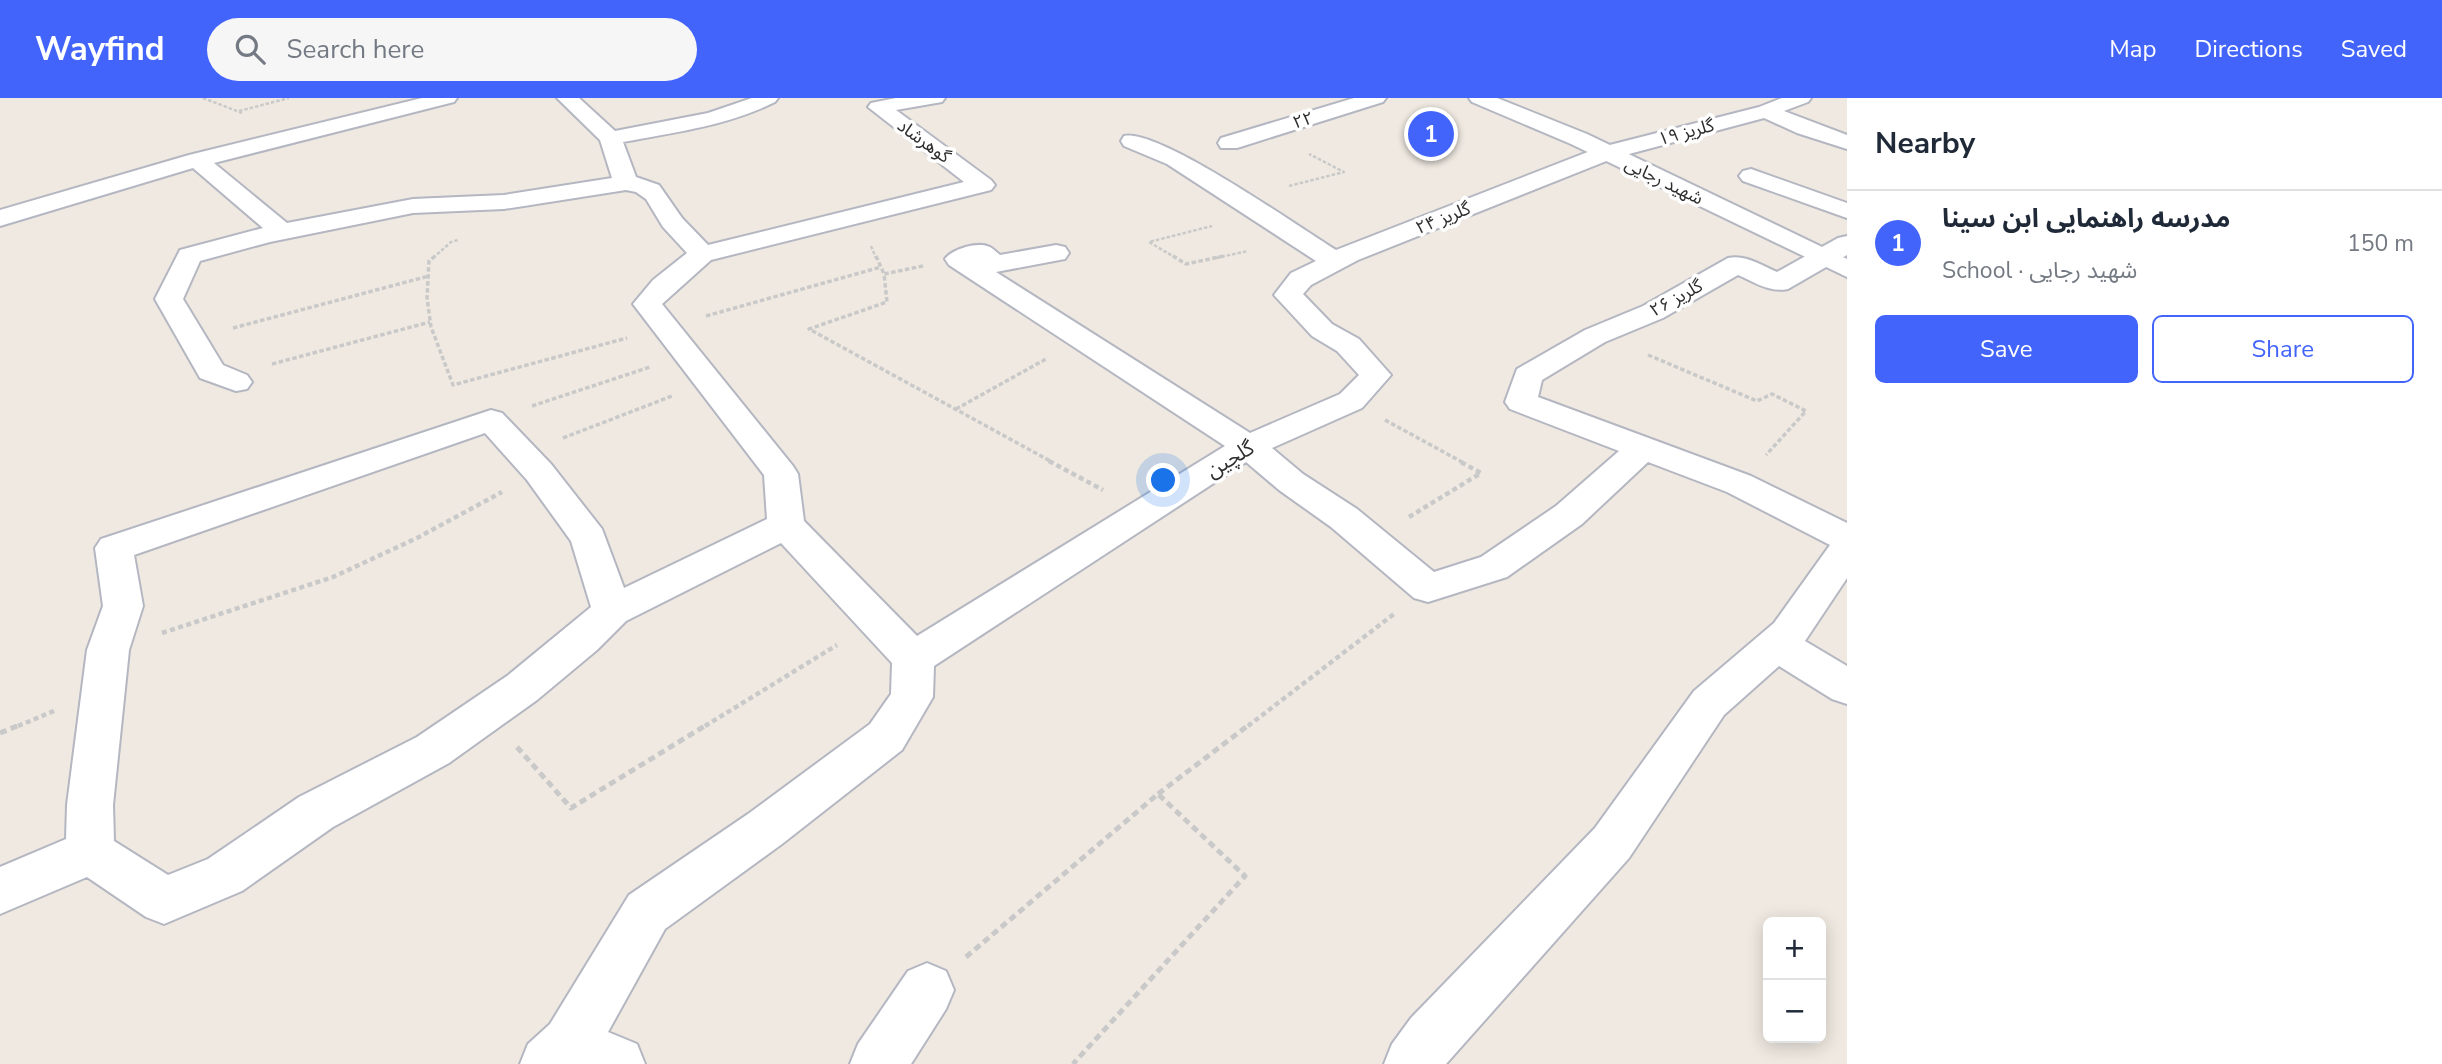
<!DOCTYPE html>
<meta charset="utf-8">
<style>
:root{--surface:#fff;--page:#f6f6f7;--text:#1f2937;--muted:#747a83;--line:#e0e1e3;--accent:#4264fb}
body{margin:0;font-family:"Nunito Sans","Noto Sans Arabic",sans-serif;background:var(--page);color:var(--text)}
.controls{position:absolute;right:21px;bottom:21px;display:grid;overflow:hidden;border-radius:10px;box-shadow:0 4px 18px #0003}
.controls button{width:63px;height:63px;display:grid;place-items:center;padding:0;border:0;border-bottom:2px solid var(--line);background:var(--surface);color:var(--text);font:35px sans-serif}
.you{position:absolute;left:1164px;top:383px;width:24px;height:24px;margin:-18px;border:5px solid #fff;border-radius:50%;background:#1a73e8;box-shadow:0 0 0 10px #1a73e833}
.badge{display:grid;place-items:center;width:46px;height:46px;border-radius:50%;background:var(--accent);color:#fff;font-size:23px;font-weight:700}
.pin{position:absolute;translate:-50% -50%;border:4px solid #fff;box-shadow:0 2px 7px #0006}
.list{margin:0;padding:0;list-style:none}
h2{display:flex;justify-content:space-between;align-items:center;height:91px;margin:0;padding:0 28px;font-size:30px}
h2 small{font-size:23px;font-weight:400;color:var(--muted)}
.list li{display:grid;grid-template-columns:46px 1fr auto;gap:21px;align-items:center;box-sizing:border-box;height:105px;padding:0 28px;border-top:2px solid var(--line)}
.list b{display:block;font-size:26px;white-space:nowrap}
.list p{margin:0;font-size:23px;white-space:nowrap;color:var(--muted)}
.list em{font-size:23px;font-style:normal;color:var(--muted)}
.actions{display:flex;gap:14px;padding:21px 28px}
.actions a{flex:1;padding:16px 0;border:2px solid var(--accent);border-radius:10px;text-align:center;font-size:24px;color:var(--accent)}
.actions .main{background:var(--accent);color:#fff}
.icon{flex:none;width:38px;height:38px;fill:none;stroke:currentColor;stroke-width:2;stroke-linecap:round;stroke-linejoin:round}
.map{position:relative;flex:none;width:1847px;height:966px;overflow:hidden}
header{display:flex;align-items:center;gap:42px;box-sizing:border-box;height:98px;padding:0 35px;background:var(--accent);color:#fff}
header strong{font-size:33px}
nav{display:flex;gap:38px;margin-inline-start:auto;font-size:24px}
.search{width:490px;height:63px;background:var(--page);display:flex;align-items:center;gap:18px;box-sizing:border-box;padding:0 24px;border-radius:38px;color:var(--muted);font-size:26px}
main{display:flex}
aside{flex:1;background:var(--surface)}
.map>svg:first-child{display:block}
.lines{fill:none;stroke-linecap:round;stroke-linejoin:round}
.street-casing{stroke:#b4b7c1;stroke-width:4}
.secondary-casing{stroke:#b4b7c1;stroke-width:4}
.path-far3{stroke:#c9c9c9;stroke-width:2.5;stroke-dasharray:3.5 2;stroke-linecap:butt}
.path-far2{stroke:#c9c9c9;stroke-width:3.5;stroke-dasharray:4.5 2.5;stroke-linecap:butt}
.path-far1{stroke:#c9c9c9;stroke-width:4.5;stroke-dasharray:5 3.5;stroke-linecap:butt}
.path{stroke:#c9c9c9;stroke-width:5;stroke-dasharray:7 4.5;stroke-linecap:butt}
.street{fill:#fff;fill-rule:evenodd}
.secondary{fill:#fff;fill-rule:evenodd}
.labels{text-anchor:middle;stroke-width:7;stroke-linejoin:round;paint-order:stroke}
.far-street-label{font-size:18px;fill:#2e2e2e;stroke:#fff}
.street-label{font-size:21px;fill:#2e2e2e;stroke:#fff}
</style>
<header>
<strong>Wayfind</strong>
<div class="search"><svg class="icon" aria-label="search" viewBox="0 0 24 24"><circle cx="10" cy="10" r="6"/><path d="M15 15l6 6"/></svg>Search here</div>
<nav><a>Map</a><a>Directions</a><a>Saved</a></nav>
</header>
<main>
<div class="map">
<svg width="1847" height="966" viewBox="0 0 1847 966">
<rect width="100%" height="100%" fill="#efe9e1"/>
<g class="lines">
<defs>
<g id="street">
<path d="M422,0H457L454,4L214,65L287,125L413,101L504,97L612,80L600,42L557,0H579L615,33L708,15L752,0H778L775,4C727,28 675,34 623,44L636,79L659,87L682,120L708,147L964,84L868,9L871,5L896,0H945L942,4L896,12L991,82L995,87L991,92L711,162L662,206L793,368L798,376L804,423L917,538L1225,348L949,167L945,161C952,151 978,143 990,149C994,151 996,154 1000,157L1056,147L1065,149L1069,155L1065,161L996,174L1250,335L1340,296L1359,277L1337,253L1312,238L1274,197L1291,175L1316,163L1167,66L1124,48L1121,43L1124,38C1159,30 1300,130 1336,152L1598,50L1759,9L1782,0H1811L1808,4L1784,13L1847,37V51L1797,35L1764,20L1614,60L1358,162L1311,187L1303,196L1332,226L1359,241L1391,277L1362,310L1272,350L1303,376L1357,411L1434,474L1481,459L1556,408L1619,353L1510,311L1505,304L1517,271L1585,232L1643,208L1728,160C1745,156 1761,167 1777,174L1838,140L1847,138V157L1788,191C1770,195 1754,184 1738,177L1663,220L1605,244L1542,282L1538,299L1751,378L1847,425V480L1805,543L1847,568V606L1832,601L1779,568L1724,617L1629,760L1446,966H1384L1392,946L1411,920L1595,730L1694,593L1774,525L1830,447L1727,394L1648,364L1582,426L1507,479L1428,504L1414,500L1331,429L1279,392L1246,364L934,568L933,599L902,652L782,746L665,831L608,934L637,946L645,966H520L528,946L550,926L629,797L748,716L870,626L891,596L892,565L781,445L626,523L597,552L537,602L449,665L333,729L242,793L164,826L146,819L87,779L0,816V769L66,741L67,707L87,552L103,508L95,450L101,441L491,312L502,315L551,366L602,431L624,490L767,421L764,377L633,206L653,182L687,155L663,129L646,101L636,94L626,92L504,111L413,115L270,144L200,163L183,201L223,267L247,277L252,284L247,291L236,293L200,280L155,201L180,152L263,130L193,70L0,128V112L189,57ZM485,335L527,382L571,443L591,509L507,578L417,639L299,699L208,761L168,777L114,743L113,707L129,552L143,508L134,457Z"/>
<polygon points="1354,0 1386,0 1383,4 1237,50 1221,50 1218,45 1221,40"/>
<polygon points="1751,71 1847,105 1847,120 1743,83 1739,78 1743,73"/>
<polygon points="927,865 946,873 954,892 946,911 911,966 850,966 858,946 908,873"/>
</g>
<polygon id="secondary" points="1469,0 1497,0 1587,36 1847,161 1847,179 1571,46 1472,4"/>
</defs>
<use href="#street" class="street-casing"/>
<use href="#secondary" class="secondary-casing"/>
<g class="path-far3">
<polyline points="203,0 242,15"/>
<polyline points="239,13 289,0"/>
<polyline points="1289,88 1344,74 1309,56"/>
<polyline points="871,148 876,160"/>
<polyline points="433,160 451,144 458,142"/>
<polyline points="1176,160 1149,144 1212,128"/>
<polyline points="1216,160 1248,153"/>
</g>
<g class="path-far2">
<polyline points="435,158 429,163 427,200 431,229 453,287 627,240"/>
<polyline points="876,158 884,176"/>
<polyline points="1173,158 1186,166 1224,158"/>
<polyline points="923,168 884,176 887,204 809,231 1052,364"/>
<polyline points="706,218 881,169"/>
<polyline points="233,230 429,178"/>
<polyline points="1648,257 1757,303 1772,296 1806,313 1766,357"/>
<polyline points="272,266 430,224"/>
<polyline points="532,308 650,269"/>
<polyline points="956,311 1046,261"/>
<polyline points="1385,322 1462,364"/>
<polyline points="563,340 672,298"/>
</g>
<g class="path-far1">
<polyline points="1049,363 1103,392"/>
<polyline points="1409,419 1481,375 1459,363"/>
<polyline points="162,535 333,479 417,440 502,394"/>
<polyline points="18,628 54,613"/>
<polyline points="705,628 837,547"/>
<polyline points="1248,628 1394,516"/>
</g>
<g class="path">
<polyline points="0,635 22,626"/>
<polyline points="517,649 571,710 708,626"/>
<polyline points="1158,696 1250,626"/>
<polyline points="966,859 1158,696 1245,778 1073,966"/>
</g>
<use href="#street" class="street"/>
<use href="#secondary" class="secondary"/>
</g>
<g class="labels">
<g class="far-street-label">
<text transform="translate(1303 22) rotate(-17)" y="6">۲۲</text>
<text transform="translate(1686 34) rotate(-15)" y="6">گلریز ۱۹</text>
<text transform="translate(924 43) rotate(36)" y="6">گوهرشاد</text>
<text transform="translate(1664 83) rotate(26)" y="6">شهید رجایی</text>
<text transform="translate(1443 120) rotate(-22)" y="6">گلریز ۲۴</text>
<text transform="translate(1676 200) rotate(-29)" y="6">گلریز ۲۶</text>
</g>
<g class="street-label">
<text transform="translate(1230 361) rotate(-31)" y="7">گلچین</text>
</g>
</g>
</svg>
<div class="controls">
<button>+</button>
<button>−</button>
</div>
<div class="you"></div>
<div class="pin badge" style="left:1431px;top:36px">1</div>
</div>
<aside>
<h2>Nearby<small></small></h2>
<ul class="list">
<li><span class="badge">1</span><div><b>مدرسه راهنمایی ابن سینا</b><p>School · شهید رجایی</p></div><em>150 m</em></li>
</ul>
<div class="actions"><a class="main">Save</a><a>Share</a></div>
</aside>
</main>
